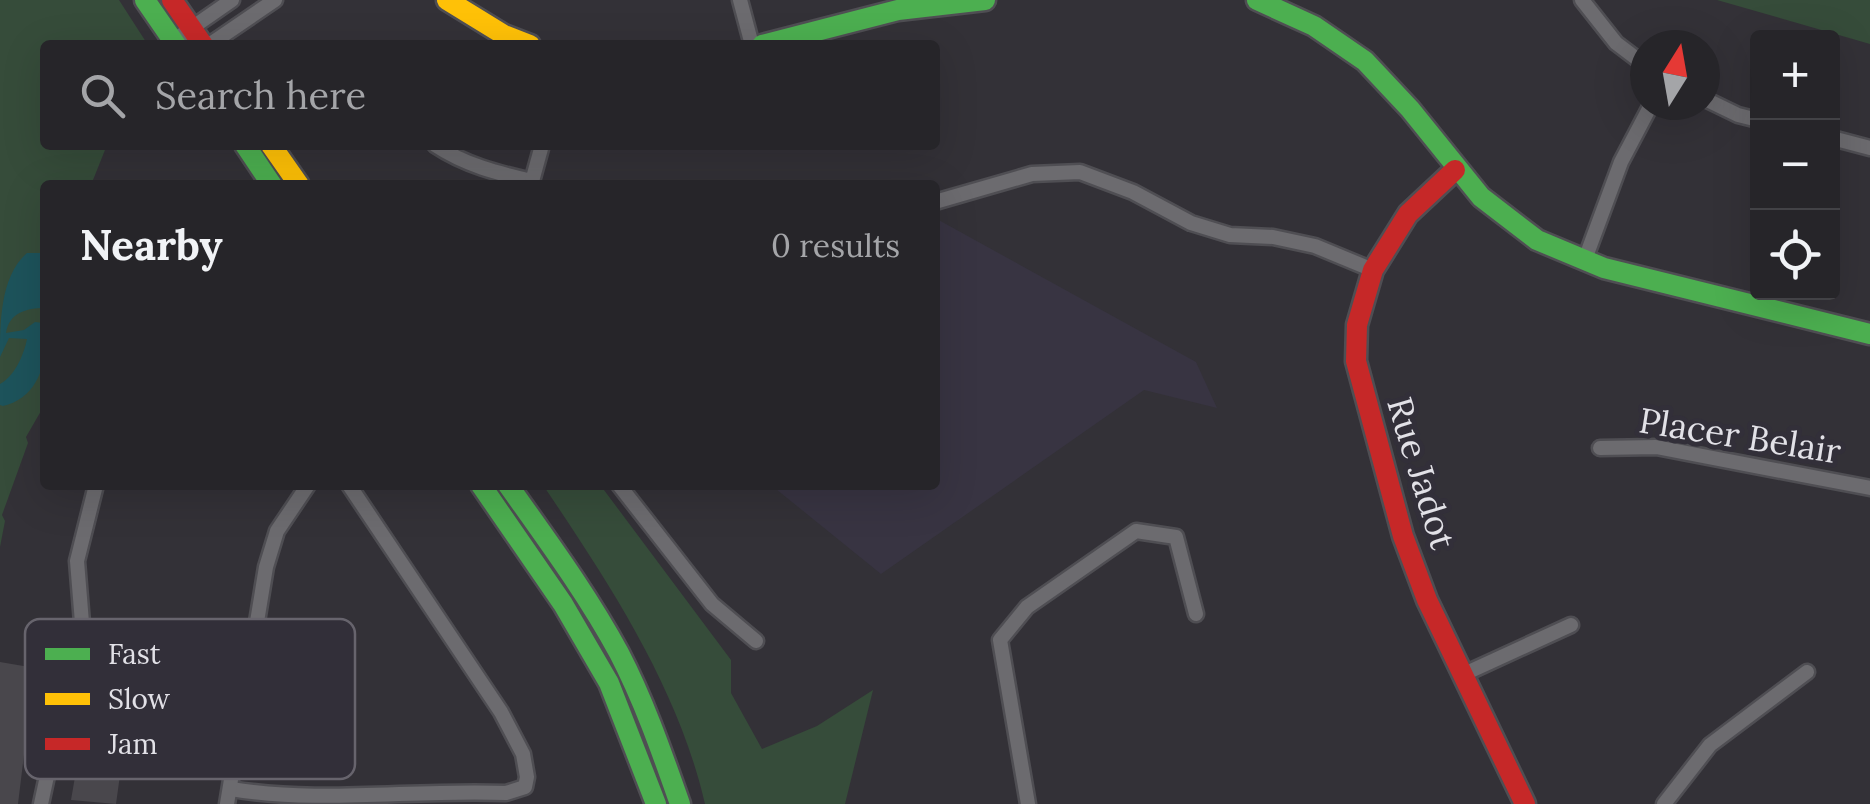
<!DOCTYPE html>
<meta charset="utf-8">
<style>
:root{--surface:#262529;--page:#2e2d31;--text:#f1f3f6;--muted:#a4a5a8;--line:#424246}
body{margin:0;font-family:Lora,serif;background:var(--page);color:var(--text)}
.controls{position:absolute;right:30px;top:30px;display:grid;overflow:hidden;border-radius:10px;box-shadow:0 10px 40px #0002}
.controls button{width:90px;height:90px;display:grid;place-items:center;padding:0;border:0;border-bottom:2px solid var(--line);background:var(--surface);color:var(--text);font:50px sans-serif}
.compass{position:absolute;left:1630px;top:30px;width:90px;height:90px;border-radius:50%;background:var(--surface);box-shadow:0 10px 40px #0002;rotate:11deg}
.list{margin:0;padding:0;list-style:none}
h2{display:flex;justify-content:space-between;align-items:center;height:130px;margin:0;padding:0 40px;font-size:42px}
h2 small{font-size:32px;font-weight:400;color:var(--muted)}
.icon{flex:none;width:55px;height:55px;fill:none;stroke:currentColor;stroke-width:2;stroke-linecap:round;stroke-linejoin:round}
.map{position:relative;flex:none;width:1870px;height:804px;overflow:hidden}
.search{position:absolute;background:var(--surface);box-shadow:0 10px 40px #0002;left:40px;top:40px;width:900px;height:110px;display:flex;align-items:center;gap:25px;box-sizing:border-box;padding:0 35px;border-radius:10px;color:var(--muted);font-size:38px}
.panel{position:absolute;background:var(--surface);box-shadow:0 10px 40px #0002;left:40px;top:180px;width:900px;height:310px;border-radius:10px}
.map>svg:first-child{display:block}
.built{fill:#383442}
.green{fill:#364c3a}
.water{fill:#1d535b}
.building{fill:#49474c}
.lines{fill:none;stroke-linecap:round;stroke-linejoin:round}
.street-casing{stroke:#4f4e53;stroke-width:19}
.fast-casing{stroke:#4f4e53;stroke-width:25}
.slow-casing{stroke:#4f4e53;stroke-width:25}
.jam-casing{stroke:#4f4e53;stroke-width:25}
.street{stroke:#6c6b6f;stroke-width:14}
.fast{stroke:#4caf50;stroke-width:20}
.slow{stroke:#ffc107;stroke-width:20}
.jam{stroke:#c62828;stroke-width:20}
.labels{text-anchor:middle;stroke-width:10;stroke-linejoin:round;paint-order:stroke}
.street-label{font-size:35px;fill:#e2e1e7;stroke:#322f39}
.key{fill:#322f39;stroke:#67646d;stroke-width:2.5}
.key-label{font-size:28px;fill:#e2e1e7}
</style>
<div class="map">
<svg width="1870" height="804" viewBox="0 0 1870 804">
<rect width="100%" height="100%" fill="#333137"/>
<polygon class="built" points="935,218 1196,362 1217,408 1144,390 881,574 771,485 935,485"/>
<g class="green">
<polygon points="0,0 119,0 148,45 45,45 45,145 112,145 105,150 91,185 45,185 45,404 26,437 28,443 2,515 5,521 0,547"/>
<polygon points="1717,0 1870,0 1870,44"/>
<path d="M543,485L601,486L731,660V693L762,749L817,726L873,690L845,804H705C678,687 609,583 543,485Z"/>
</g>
<path class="water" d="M27,253H45V308C26,308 9,313 6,333L24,330L35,322L43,323C50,356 41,397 3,406L0,405V384C14,377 24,355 27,339L9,338L0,357C0,324 0,276 27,253Z"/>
<g class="building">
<polygon points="0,662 41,669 36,698 31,697 18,804 0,804"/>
<polygon points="117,677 149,681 144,712 150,713 149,725 156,726 154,742 138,741 132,777 120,775 116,804 71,800 76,771 90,773 96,741 104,742 108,683 116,684"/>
</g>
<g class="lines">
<defs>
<g id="street">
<polyline points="740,0 752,45"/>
<polyline points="1582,0 1616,43 1645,65"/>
<polyline points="173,41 232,0"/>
<polyline points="209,45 275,0"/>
<polyline points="1705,99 1738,115 1758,120"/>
<polyline points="1832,138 1870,148"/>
<path d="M435,145C465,165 497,173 532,181"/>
<polyline points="531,185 542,145"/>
<polyline points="935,202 1032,174 1080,172 1133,192 1191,223 1230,235 1273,237 1315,246 1373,270"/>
<polyline points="1584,262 1621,162 1651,105"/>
<polyline points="1600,448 1656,447 1870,488"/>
<polyline points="619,485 712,604 756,641"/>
<polyline points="83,635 77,561 96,485"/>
<polyline points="1462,675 1571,625"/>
<path d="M231,789C322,804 414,789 506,793L525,787L527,777L523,754L501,712L349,485"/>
<polyline points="41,804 50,762 66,715"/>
<polyline points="227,804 266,567 277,531 308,485"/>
<polyline points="1028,804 1000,640 1027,607 1136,531 1176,537 1196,614"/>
<polyline points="1664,804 1710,745 1807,672"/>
</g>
<g id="fast">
<polyline points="145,0 176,45"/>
<polyline points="1257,0 1314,26 1365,61 1410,109 1481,197 1537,240 1604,268 1870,334"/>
<polyline points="762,45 898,10 985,0"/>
<polyline points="245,145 272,185"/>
<polyline points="481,485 563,604 609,683 656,804"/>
<path d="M508,485C547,540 587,594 619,653C644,701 662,753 680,804"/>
</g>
<g id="slow">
<polyline points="447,0 504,35 530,45"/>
<polyline points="271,145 299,185"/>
</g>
<g id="jam">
<polyline points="172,0 203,45"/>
<polyline points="1455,170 1408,214 1373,270 1357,325 1356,361 1403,536 1427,600 1525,804"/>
</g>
</defs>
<use href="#street" class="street-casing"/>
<use href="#fast" class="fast-casing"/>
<use href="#slow" class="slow-casing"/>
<use href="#jam" class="jam-casing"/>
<use href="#street" class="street"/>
<use href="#fast" class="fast"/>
<use href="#slow" class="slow"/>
<use href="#jam" class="jam"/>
</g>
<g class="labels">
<g class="street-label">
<text transform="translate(1740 436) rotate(9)" y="12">Placer Belair</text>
<text transform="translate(1421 473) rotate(73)" y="12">Rue Jadot</text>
</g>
</g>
<rect x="25" y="619" width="330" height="160" rx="15" class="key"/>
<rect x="45" y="648" width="45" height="12" fill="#4caf50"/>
<rect x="45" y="693" width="45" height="12" fill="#ffc107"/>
<rect x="45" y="738" width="45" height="12" fill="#c62828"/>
<g class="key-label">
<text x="108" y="664">Fast</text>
<text x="108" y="709">Slow</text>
<text x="108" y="754">Jam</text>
</g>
</svg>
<div class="controls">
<button>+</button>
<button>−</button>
<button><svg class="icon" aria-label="locate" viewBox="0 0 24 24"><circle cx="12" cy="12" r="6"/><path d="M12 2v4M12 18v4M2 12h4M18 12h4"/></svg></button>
</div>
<svg class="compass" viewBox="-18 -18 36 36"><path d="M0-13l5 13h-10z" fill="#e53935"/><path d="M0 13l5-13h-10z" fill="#a4a5a8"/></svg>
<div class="search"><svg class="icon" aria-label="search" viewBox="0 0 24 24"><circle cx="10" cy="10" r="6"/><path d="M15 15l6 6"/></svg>Search here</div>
<section class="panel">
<h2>Nearby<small>0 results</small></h2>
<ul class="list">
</ul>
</section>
</div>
